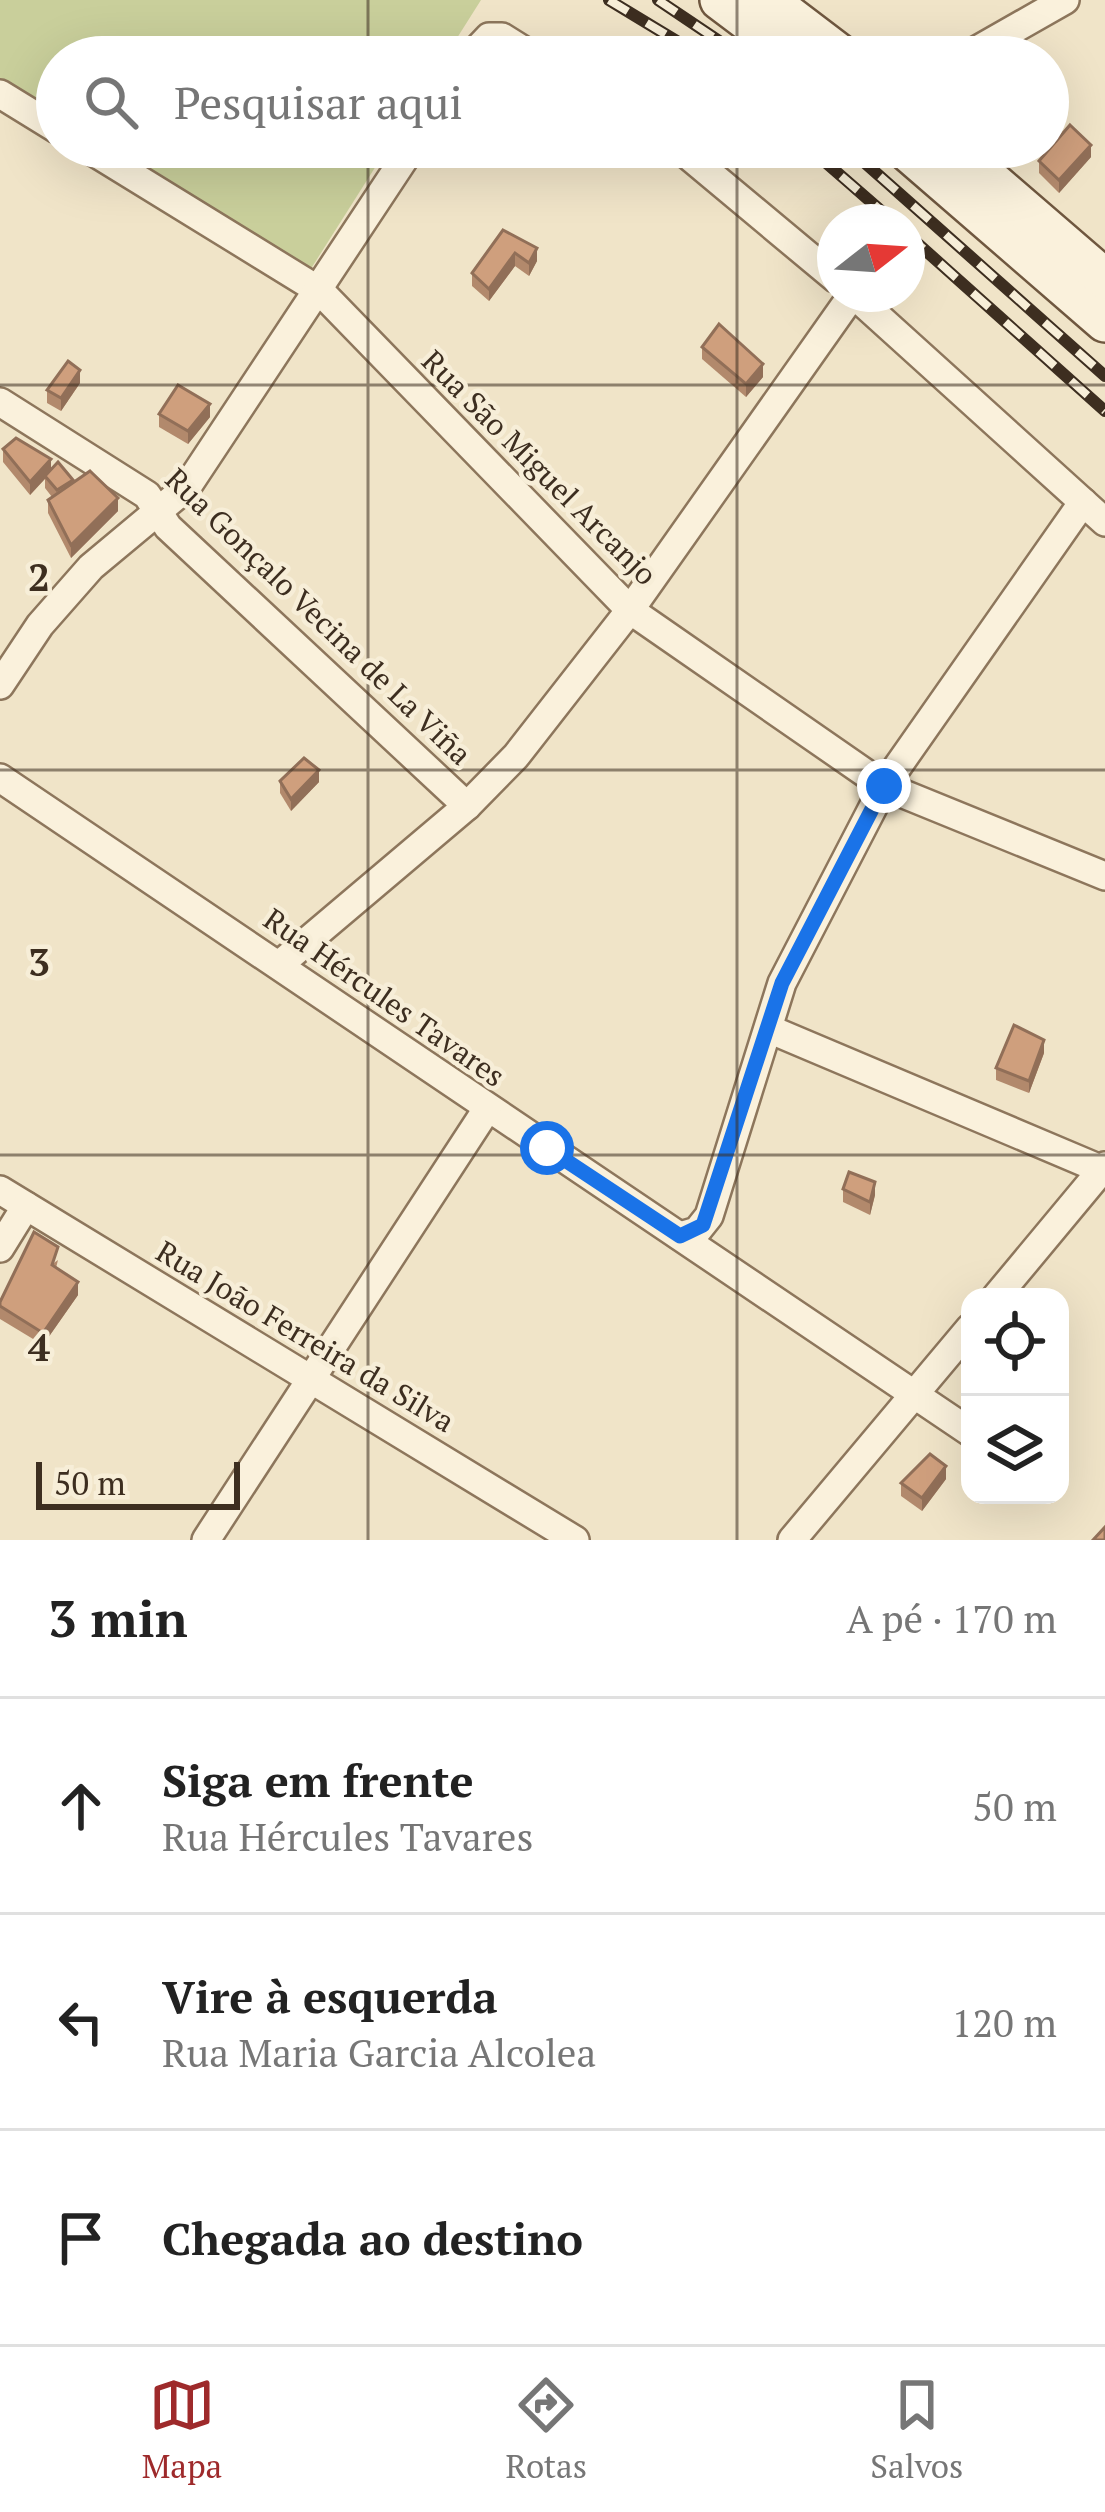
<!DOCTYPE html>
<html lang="pt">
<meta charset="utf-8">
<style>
:root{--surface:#fff;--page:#f6f6f6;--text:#222;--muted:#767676;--line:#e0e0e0;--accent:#9e2a2b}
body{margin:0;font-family:"PT Serif",serif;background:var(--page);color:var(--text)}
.controls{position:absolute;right:36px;bottom:36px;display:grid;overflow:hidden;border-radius:24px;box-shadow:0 12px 48px #0002}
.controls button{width:108px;height:108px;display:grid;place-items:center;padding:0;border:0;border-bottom:3px solid var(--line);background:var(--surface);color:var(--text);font:60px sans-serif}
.compass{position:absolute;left:817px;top:204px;width:108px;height:108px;border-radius:50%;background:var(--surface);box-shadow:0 12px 48px #0002;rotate:73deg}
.scale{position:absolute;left:36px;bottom:30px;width:204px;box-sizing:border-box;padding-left:12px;border:6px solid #3d2e20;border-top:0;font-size:33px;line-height:42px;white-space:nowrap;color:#3d2e20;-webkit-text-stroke:9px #f7eed8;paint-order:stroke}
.stop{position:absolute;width:36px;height:36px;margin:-27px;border:9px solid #1a73e8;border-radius:50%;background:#fff}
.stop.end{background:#1a73e8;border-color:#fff;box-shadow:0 3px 12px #0008}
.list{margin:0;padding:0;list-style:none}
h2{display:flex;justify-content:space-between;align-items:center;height:156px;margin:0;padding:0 48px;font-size:51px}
h2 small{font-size:39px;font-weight:400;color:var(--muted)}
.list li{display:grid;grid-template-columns:78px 1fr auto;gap:36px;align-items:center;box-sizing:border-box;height:216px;padding:0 48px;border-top:3px solid var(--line)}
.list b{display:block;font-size:45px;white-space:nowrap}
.list p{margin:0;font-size:39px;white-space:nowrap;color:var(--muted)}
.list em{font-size:39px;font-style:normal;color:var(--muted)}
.icon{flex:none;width:66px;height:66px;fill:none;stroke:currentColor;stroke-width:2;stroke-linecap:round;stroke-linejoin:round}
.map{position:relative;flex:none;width:1105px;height:1540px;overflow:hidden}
.search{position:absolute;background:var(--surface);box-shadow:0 12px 48px #0002;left:36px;right:36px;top:36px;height:132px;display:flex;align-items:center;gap:30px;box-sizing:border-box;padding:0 42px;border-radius:66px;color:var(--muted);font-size:45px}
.sheet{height:804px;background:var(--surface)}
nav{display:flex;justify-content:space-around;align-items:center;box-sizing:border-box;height:168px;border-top:3px solid var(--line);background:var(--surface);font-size:33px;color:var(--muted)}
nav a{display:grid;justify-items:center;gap:6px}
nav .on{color:var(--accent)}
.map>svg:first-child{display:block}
.green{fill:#c9cf9b}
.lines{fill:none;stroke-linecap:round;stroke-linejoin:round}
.minor-casing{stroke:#8d765c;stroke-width:32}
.secondary-casing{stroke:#6f573f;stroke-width:44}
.minor{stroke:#faf1dc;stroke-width:27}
.secondary{stroke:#faf1dc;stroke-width:39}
.rail-casing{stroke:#3d2e20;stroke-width:12}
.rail{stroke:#f7eed8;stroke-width:8;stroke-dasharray:22;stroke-linecap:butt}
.wall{fill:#b2896c}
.shaded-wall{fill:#916f58}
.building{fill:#cf9f7d;stroke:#916f58;stroke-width:3}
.route{stroke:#1a73e8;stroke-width:15}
.grid{fill:none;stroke:#3d2e20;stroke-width:3;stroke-opacity:0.55}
.labels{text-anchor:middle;stroke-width:9;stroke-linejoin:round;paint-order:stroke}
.street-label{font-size:30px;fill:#3d2e20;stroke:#f7eed8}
.grid-label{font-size:39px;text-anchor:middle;font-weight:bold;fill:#3d2e20;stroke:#f7eed8;stroke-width:9;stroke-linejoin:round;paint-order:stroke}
</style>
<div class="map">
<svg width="1105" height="1540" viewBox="0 0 1105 1540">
<rect width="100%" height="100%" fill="#f0e4c8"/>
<g class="green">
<polygon points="0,0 481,0 445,57 57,57 57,115 0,78"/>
<polygon points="107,147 388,147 307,275"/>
</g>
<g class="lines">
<defs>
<g id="minor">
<polyline points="470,57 489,37 502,37 534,57"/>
<polyline points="965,57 1065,0"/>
<polyline points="0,94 57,129"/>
<polyline points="86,147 320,291 630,610 884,786 1105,876"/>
<polyline points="678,147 835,278"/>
<polyline points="0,402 147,495 168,527 467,806"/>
<polyline points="0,685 40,625 91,567 187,487 412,147"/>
<polyline points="0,778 970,1432"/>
<polyline points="279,965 467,806 516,756 630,610 853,294 1105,522"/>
<polyline points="769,1029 1105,1171"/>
<polyline points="0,1190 575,1540"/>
<polyline points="680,1236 697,1231 709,1216 782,983 884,786 1083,502"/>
<polyline points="0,1248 26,1206"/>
<polyline points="996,1297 1105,1166"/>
<polyline points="206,1540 487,1109"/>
<polyline points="792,1540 970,1328"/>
</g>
<g id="secondary">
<polyline points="720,0 796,57"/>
<polyline points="768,0 843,57"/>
<polyline points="903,147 1105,322"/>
<polyline points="952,147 1105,279"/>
</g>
</defs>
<use href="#minor" class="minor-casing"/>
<use href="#secondary" class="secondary-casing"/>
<use href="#minor" class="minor"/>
<use href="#secondary" class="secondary"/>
<defs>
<g id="rail">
<polyline points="609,0 703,57"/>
<polyline points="658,0 743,57"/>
<polyline points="808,147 894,222"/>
<polyline points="847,147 1105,376"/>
<polyline points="907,234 1105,411"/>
</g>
</defs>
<use href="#rail" class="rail-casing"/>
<use href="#rail" class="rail"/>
</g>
<g class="wall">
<polygon points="1091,157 1059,193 1039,173 1039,161"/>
<polygon points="503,230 537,261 529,276 515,266 489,301 472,286 472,273"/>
<polygon points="702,347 763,377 746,397 702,359"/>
<polygon points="80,383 61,411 47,403 47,390"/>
<polygon points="159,414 210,417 188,444 159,427"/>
<polygon points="3,449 51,470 118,511 71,558 48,513 48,500 52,497 45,488 45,479 30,495 3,462"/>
<polygon points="280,781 319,782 291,811 280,793"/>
<polygon points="1044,1053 1029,1093 996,1080 996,1068"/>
<polygon points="843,1189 875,1195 870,1215 843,1202"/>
<polygon points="58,1260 56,1268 78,1295 43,1345 0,1319 0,1302"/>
<polygon points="946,1479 922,1511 901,1496 901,1483"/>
</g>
<g class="shaded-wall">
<polygon points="1091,145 1091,157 1059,193 1059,180"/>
<polygon points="537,248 537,261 529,276 529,263"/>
<polygon points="515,253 515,266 489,301 489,289"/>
<polygon points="763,364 763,377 746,397 746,384"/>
<polygon points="80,370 80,383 61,411 61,398"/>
<polygon points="210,404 210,417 188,444 188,431"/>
<polygon points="51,459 51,472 30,495 30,482"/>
<polygon points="118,498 118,511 71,558 71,545"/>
<polygon points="319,770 319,782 291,811 291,799"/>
<polygon points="1044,1040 1044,1053 1029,1093 1029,1081"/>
<polygon points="875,1182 875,1195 870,1215 870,1202"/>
<polygon points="78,1282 78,1295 43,1345 43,1333"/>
<polygon points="946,1466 946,1479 922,1511 922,1498"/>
</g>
<g class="building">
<polygon points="1070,125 1091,145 1059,180 1039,161"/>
<polygon points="503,230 537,248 529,263 515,253 489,289 472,273"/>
<polygon points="719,324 763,364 746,384 702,347"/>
<polygon points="68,361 80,370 61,398 47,390"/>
<polygon points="178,385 210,404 188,431 159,414"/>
<polygon points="16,438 51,459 30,482 3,449"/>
<polygon points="58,462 73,480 57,490 45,476"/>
<polygon points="90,471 118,498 71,545 48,500"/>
<polygon points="304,758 319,770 291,799 280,781"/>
<polygon points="1014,1025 1044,1040 1029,1081 996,1068"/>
<polygon points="849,1172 875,1182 870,1202 843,1189"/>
<polygon points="34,1232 58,1247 52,1265 78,1282 43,1333 0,1306 0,1302"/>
<polygon points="930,1454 946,1466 922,1498 901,1483"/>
<polygon points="1105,1527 1105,1540 1093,1540"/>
</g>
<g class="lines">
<polyline class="route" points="547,1148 680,1236 703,1225 782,983 884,786"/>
</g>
<path class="grid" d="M368,0V57M737,0V57M368,147V1540M737,147V1540M0,385H1105M0,770H1105M0,1155H1105"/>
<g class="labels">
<g class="street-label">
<text transform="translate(539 468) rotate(45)" y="10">Rua São Miguel Arcanjo</text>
<text transform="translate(318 617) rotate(44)" y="10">Rua Gonçalo Vecina de La Viña</text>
<text transform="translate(384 998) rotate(35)" y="10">Rua Hércules Tavares</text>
<text transform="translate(305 1337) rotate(31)" y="10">Rua João Ferreira da Silva</text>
</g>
</g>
<g class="grid-label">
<text x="39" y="591">2</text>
<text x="39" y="976">3</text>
<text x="39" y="1361">4</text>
</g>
</svg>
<div class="controls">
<button><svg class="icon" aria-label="locate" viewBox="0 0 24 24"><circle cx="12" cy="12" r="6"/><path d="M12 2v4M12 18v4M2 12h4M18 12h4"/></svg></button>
<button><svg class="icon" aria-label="layers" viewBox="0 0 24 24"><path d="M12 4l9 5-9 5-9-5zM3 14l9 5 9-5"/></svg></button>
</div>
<svg class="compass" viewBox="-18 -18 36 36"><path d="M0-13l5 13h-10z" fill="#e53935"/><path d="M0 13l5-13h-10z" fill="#767676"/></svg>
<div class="scale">50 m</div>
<div class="stop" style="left:547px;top:1148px"></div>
<div class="stop end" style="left:884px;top:786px"></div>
<div class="search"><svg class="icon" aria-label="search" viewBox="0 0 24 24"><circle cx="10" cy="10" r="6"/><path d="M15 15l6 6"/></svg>Pesquisar aqui</div>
</div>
<section class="sheet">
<h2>3 min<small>A pé · 170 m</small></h2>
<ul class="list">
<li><svg class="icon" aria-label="ahead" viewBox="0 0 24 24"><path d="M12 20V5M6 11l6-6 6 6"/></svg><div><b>Siga em frente</b><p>Rua Hércules Tavares</p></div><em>50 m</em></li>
<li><svg class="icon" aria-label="left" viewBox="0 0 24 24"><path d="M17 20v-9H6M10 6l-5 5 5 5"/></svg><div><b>Vire à esquerda</b><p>Rua Maria Garcia Alcolea</p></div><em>120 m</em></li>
<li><svg class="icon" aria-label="arrive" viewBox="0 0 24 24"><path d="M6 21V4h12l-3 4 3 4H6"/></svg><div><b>Chegada ao destino</b></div></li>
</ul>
</section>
<nav>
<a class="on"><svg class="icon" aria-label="map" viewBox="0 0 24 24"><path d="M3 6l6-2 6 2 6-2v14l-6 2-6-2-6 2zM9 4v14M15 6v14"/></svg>Mapa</a>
<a><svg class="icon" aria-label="directions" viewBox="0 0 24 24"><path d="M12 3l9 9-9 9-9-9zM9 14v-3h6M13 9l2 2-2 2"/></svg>Rotas</a>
<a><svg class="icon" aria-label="saved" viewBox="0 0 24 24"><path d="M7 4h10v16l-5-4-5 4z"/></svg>Salvos</a>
</nav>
